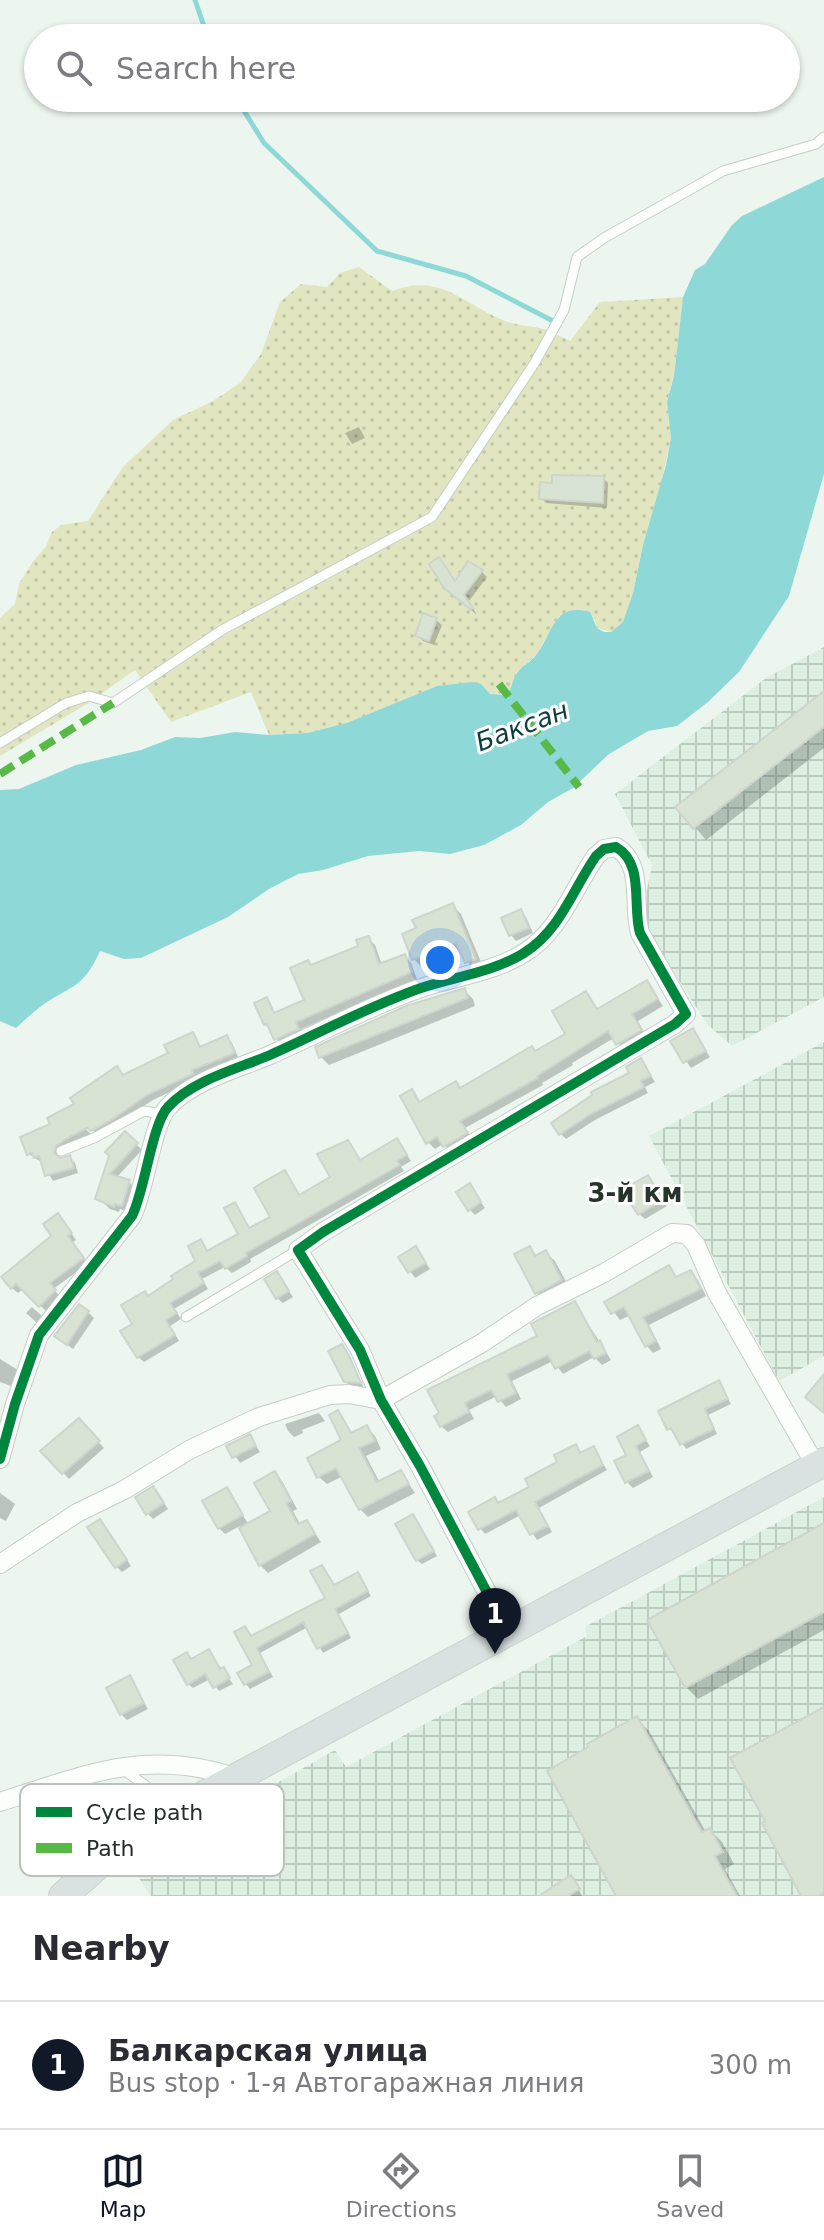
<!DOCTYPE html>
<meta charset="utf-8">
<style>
:root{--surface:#fff;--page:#f7f7f7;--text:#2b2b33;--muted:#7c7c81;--line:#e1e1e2;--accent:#111827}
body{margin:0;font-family:"DejaVu Sans",sans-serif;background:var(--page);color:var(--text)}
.you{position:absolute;left:440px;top:960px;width:28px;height:28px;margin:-20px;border:6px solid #fff;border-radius:50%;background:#1a73e8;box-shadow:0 0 0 12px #1a73e833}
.badge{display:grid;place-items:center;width:52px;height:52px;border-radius:50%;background:var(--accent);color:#fff;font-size:26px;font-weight:700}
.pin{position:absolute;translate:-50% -66px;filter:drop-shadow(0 2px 4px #0008)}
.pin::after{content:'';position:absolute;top:42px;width:28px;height:24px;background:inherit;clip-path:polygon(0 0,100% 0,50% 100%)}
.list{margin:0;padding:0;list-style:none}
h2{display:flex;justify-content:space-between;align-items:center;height:104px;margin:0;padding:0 32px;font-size:34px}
h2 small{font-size:26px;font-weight:400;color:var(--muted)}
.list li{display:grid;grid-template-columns:52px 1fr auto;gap:24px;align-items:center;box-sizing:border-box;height:128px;padding:0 32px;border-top:2px solid var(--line)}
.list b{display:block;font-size:30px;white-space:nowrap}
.list p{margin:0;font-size:26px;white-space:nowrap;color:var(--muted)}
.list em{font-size:26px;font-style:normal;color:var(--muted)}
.icon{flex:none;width:44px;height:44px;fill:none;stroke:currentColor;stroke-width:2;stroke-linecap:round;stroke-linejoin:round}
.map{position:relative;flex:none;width:824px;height:1896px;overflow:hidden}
.search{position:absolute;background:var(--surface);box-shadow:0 2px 6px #0004;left:24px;right:24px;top:24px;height:88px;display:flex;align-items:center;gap:20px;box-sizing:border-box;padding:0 28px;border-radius:44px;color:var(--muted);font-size:30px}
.sheet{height:232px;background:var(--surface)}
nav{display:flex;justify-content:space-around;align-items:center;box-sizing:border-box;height:112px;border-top:2px solid var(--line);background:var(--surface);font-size:22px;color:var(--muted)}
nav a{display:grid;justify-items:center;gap:4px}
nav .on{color:var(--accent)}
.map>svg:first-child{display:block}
.industrial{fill:url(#industrial-grid)}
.grass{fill:url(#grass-dots)}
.water{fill:#8ed9d8}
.shadow{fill:#0003}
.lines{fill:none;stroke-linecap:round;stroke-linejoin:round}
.stream{stroke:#8ed9d8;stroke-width:5}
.building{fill:#d8e3d3;stroke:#ced4ce;stroke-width:2}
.lane-casing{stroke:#c6cdc7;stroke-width:11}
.street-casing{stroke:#c6cdc7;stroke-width:20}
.primary-casing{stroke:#cdd2ce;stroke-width:30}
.lane{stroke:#fcfefc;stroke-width:9}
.street{stroke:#fcfefc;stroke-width:18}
.primary{stroke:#d9e2e0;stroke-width:28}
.quiet{stroke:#58b947;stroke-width:8;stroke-dasharray:16 8;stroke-linecap:butt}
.cycleway-casing{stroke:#fff;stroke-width:15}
.cycleway{stroke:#00873e;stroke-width:10}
.labels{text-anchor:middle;stroke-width:6;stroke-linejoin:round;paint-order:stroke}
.water-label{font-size:26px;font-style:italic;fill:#0e3e3f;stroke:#fff}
.neighbourhood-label{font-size:26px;font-weight:bold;fill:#27342a;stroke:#fff}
.key{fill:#fff;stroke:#bec0bf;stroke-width:2}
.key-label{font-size:22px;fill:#272e29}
</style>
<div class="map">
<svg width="824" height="1896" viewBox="0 0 824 1896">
<defs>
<pattern id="industrial-grid" width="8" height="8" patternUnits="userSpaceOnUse" patternTransform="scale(2)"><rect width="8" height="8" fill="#dcefe1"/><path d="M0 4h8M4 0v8" fill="none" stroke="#bdcdc1"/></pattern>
<pattern id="grass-dots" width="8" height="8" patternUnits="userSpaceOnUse" patternTransform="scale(2)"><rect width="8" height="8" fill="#e1e6c1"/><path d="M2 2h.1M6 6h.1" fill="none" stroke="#c1c6a6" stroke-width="1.8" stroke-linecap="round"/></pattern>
</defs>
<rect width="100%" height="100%" fill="#ecf6ee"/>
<g class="industrial">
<polygon points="824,647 824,997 732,1046 707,1024 641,921 652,865 615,794 766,678"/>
<polygon points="824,1042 824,1356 779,1381 649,1136"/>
<polygon points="824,1497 824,1896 151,1896 131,1866 335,1750 346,1767 587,1636 585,1627"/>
</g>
<path class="grass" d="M359,267L392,291C441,272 463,304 503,320C514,325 523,325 534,327C546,328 559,336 570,341L600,302L683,297L674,376L667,402L671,438L658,498L643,545L633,593L623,622L611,632L597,628L595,619L559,616L536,655L516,674L512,689L505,695L490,694L481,684L437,686L347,724L308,733L269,735L251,692L171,722L135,670L87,704L0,756V618L15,604L19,584L32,563L46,546L52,532L61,525L88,521L122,468L173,420L213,401L240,383L261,354L280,302L301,284L327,287L340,273Z"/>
<path class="water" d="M824,177V474L789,596L739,672L708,702L677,726L648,731L609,754L573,788L548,802L521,825L484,845L450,854L419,851L368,856L323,870L298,874L269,889L228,917L141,958L124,959L100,951C82,991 71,984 40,1007C32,1013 24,1021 16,1028L0,1021V790L19,789L76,765L141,750L175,737L200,738L235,732L269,735L308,733L347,723L437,686L473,682L481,684L490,694L505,695C514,688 511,681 517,673C522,666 531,662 536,655C554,632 553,602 590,612L597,628L604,632H611L623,622L633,593L643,545L666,465L671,438L667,402L674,376L683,297L695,270L705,264L732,225L742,216Z"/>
<g class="shadow">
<polygon points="359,427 365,438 352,444 345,433"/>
<polygon points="603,478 608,483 607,508 546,503 541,498"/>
<polygon points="482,572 487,577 469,601 477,615 452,594 456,583"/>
<polygon points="436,620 442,625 434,645 423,641 417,635"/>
<polygon points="824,694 824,748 706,840 678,807"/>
<polygon points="452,905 461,914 483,967 475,971 460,952 422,968 414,959 404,935 419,929"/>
<polygon points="520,912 526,917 533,933 516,941 511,935"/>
<polygon points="368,938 375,945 382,965 405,957 411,963 417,979 301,1029 304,1035 282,1045 265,1024 266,1000 276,1014 306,1001 312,966 360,947"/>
<polygon points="647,982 663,1006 638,1021 647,1037 624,1050 614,1038 572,1063 573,1065 542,1083 543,1085 465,1128 473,1140 451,1152 443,1144 435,1149 428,1142 412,1092 421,1103 456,1083 462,1089 568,1035 586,994 598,1011"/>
<polygon points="464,990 473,999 475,1006 329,1065 321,1057"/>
<polygon points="692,1031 710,1057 691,1068 673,1042"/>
<polygon points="192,1034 202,1048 227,1037 232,1043 239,1059 153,1100 98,1135 85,1123 82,1126 91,1134 71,1144 59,1155 59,1160 70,1158 75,1163 78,1173 53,1181 41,1162 29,1154 53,1125 124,1077 170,1054"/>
<polygon points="641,1060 655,1082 645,1087 648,1093 595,1120 566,1139 561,1134 632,1073"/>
<polygon points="125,1133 142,1150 116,1178 129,1182 135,1188 127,1211 120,1209 119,1212 110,1209 98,1198"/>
<polygon points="397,1140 411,1161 401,1167 404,1171 250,1259 251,1262 232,1273 225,1267 202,1279 208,1289 174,1309 181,1319 170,1326 179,1341 144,1362 138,1357 135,1325 149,1298 197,1262 201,1242 209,1253 241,1235 235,1205 251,1230 273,1218 284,1172 300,1197 332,1178 347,1142 361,1162"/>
<polygon points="648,1178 667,1206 645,1219 639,1214"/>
<polygon points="469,1186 485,1208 475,1215 469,1209"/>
<polygon points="63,1221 76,1240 72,1243 88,1264 53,1289 60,1296 46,1311 23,1289 18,1293 12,1288"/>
<polygon points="530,1248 538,1257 546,1253 555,1261 570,1289 545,1301 536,1292"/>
<polygon points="416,1249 430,1269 415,1278 401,1258"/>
<polygon points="669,1267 678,1278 690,1272 698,1280 706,1296 649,1325 661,1349 653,1353 646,1345 631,1315 620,1320 607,1303"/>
<polygon points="277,1274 293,1297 283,1303 277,1298"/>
<polygon points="575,1303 611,1360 602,1365 594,1357 563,1374 553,1361 512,1381 521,1399 506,1407 497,1396 469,1410 474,1419 448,1432 441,1426 437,1416 540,1337"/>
<polygon points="32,1307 42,1316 37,1323 26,1313"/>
<polygon points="88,1312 94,1318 73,1349 62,1341"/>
<polygon points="342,1346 347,1352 364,1388 351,1387 345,1381"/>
<polygon points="0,1359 18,1370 11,1386 0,1382"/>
<polygon points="719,1383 731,1404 708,1415 717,1434 686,1449 676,1433 669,1429"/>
<polygon points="319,1413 325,1421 302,1430 303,1433 294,1437 288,1431 285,1424"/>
<polygon points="338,1413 353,1434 367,1428 375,1436 381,1449 366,1456 380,1483 401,1472 415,1493 368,1517 360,1509 343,1476 327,1484 319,1477 344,1441"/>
<polygon points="79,1421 104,1448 69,1479 43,1451"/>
<polygon points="637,1428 650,1446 640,1452 653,1477 633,1488 627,1482 629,1456"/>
<polygon points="250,1437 260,1452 240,1463 229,1447"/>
<polygon points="575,1447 582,1454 593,1448 607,1470 539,1508 552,1532 537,1540 521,1515 485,1534 480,1528 495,1500 499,1504 531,1488"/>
<polygon points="274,1474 282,1481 297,1509 293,1511 301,1526 307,1522 321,1542 268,1573 260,1565 240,1526 225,1534 219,1528 227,1490 249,1525 273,1512"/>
<polygon points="0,1493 15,1504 6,1521 0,1518"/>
<polygon points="158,1494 168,1509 153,1519 147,1513"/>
<polygon points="413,1516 437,1556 422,1564 417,1560"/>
<polygon points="824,1525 824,1630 698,1699 686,1687"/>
<polygon points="105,1527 131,1566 122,1572 116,1566"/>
<polygon points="322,1567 335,1587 357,1574 371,1596 339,1614 351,1638 323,1653 308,1627 260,1653 273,1677 250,1689 246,1684 254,1666 245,1629 252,1637 328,1598"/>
<polygon points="209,1652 233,1684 219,1691 210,1679 193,1688 188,1684 192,1661"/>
<polygon points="130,1678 148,1709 127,1720 121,1714"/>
<polygon points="637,1719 649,1731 706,1832 710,1830 722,1842 734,1864 725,1869 740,1896 618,1896"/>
<polygon points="576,1884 582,1896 542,1896"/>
</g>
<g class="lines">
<g class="stream">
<polyline points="195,0 208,38"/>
<polyline points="236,98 264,143 377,251 466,276 551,320"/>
</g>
</g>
<g class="building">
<polygon points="552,475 604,476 603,503 539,499 540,482 552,483"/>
<polygon points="439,557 455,581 468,561 483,570 464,595 473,608 471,610 444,588 429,564"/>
<polygon points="423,613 437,618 429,641 415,636"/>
<polygon points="824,691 824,727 693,829 675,807"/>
<polygon points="453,903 476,959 465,963 456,943 412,960 402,934 416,928 412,920"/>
<polygon points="521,909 529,928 509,936 501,918"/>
<polygon points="369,936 379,964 405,954 412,972 296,1022 299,1029 274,1040 267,1024 264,1025 254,1003 267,997 274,1013 304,1000 290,968 308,960 311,965 358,946 356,940"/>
<polygon points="647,980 658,999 632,1014 642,1030 616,1045 608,1031 537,1076 538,1078 460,1121 468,1133 443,1147 437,1137 426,1144 400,1096 412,1089 419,1102 456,1081 460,1088 532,1046 535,1051 565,1034 552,1011 586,991 597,1009"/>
<polygon points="465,988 468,998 319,1058 315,1047 406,1006"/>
<polygon points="693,1028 706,1051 683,1063 670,1041"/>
<polygon points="193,1032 200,1047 227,1035 235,1053 192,1070 193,1074 147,1095 113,1119 91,1131 87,1128 66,1139 56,1146 54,1153 61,1158 70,1155 74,1168 45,1176 39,1156 34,1158 32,1153 27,1155 20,1137 50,1124 47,1118 74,1104 70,1098 117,1066 123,1075 168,1053 164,1045"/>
<polygon points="641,1058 651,1076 641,1081 644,1087 589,1115 559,1135 551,1123 592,1095 591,1092 629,1073 626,1067"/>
<polygon points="125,1131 138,1143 110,1174 130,1180 122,1206 115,1204 114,1207 95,1199 109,1156 105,1152"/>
<polygon points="397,1138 407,1155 397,1161 400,1165 246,1253 247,1256 225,1269 220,1261 198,1273 204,1283 170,1303 177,1313 166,1320 175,1335 137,1358 120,1331 132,1324 121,1305 145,1291 148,1296 173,1279 171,1276 195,1261 188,1246 201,1239 207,1251 238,1234 224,1208 235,1202 249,1228 270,1217 254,1188 263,1182 285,1170 299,1195 330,1177 317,1154 348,1140 360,1160"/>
<polygon points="648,1175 663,1200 638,1215 627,1198 634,1194 629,1186"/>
<polygon points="470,1183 481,1202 468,1211 456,1192"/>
<polygon points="58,1213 72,1233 68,1236 84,1258 50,1283 56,1290 39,1307 16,1284 11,1289 1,1277 51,1236 43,1224"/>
<polygon points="416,1246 426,1263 408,1273 398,1257"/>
<polygon points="530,1246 535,1256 546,1250 562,1280 535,1294 514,1254"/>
<polygon points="669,1265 676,1277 691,1270 701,1289 643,1317 656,1341 645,1347 624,1307 611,1314 604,1302"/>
<polygon points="277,1271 289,1291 276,1299 264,1279"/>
<polygon points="575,1301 597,1342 600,1340 606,1353 594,1359 589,1351 555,1369 548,1355 507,1374 516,1393 498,1402 491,1390 465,1403 469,1412 440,1427 434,1416 439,1413 427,1390 537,1336 531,1324"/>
<polygon points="79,1304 89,1311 67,1345 54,1336"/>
<polygon points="342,1344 349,1356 361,1383 344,1382 328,1351"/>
<polygon points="824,1374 824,1413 805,1397"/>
<polygon points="719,1380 728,1399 705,1409 714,1429 680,1445 671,1428 667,1430 658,1411"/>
<polygon points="338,1410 351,1433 367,1425 375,1441 359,1448 377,1482 401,1470 409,1484 359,1510 336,1468 317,1478 307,1458 341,1440 329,1415"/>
<polygon points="79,1418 100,1441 62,1474 40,1451"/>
<polygon points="638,1425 646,1440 636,1446 649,1471 625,1483 614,1461 626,1455 617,1437"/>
<polygon points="250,1434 256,1446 232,1458 226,1446"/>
<polygon points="576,1444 580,1453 594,1446 603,1465 535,1502 548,1526 530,1535 516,1510 478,1530 468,1512 495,1497 498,1503 529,1487 525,1479 557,1462 554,1455"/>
<polygon points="275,1471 291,1501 286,1503 298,1524 307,1520 315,1534 259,1566 239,1528 270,1511 254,1483"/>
<polygon points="153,1486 164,1503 146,1515 135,1497"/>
<polygon points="227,1487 243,1515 218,1529 202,1501"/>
<polygon points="413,1514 434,1551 416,1561 395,1524"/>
<polygon points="100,1519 127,1560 115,1568 87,1527"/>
<polygon points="824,1523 824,1612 685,1688 647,1620"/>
<polygon points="322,1565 334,1585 358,1572 368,1591 335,1609 348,1633 317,1649 303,1622 257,1648 269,1672 244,1685 237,1673 252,1665 234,1632 245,1626 251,1636 325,1598 310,1571"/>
<polygon points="209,1649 220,1669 224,1667 230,1678 213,1688 205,1674 187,1685 173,1660 187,1652 191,1659"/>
<polygon points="130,1675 144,1703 120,1715 106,1688"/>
<polygon points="824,1707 824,1893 818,1896 801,1896 762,1823 765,1821 730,1758"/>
<polygon points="637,1716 702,1832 710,1828 723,1852 715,1856 737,1896 616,1896 547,1771 588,1747 587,1744"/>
<polygon points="571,1875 580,1889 568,1896 539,1896"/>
</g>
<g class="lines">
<defs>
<g id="lane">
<polyline points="0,743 66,703 89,696 113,703 222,630 432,517 534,364 564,310 577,257 604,238 723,171 816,144 824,137"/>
<polyline points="61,1151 94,1138 144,1111 164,1114"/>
<polyline points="186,1317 298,1250"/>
<polyline points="125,1771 145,1785 148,1797 144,1821"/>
</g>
<g id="street">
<path d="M0,1459L15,1404L39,1335L132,1216C145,1190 152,1124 168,1107C193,1080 237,1069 270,1055C320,1033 369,1006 421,988C454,977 494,972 524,953C560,931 573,889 596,856L604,849L616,847C645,864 632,906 640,933L686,1014L675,1024L323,1232L298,1250L360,1350L381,1400L420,1466L507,1630"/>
<polyline points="0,1564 77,1513 124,1490 189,1450 259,1417 330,1395 349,1394 381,1400 482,1343 537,1306 604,1273 672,1233 687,1234 696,1245 717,1293 816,1466"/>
<path d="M0,1802C84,1775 146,1748 234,1777"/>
</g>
<polyline id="primary" points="63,1896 116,1849 165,1816 824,1462"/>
</defs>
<use href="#lane" class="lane-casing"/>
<use href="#street" class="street-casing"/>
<use href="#primary" class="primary-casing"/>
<use href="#lane" class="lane"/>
<use href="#street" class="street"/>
<use href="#primary" class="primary"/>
<g class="quiet">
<polyline points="499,684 579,787"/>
<polyline points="0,774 113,703"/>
</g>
<defs>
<path id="cycleway" d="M0,1459L15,1404L39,1335L132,1216C145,1190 152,1124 168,1107C193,1080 237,1069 270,1055C320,1033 369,1006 421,988C454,977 494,972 524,953C560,931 573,889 596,856L604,849L616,847C645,864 632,906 640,933L686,1014L675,1024L323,1232L298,1250L360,1350L381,1400L420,1466L507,1630"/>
</defs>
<use href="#cycleway" class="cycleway-casing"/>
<use href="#cycleway" class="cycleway"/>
</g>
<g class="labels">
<g class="water-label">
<text transform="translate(522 726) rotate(-21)" y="9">Баксан</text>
</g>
<g class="neighbourhood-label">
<text x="635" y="1202">3-й км</text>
</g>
</g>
<rect x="20" y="1784" width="264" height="92" rx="12" class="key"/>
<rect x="36" y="1807" width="36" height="10" fill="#00873e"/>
<rect x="36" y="1843" width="36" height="10" fill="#58b947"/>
<g class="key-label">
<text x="86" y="1820">Cycle path</text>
<text x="86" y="1856">Path</text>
</g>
</svg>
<div class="you"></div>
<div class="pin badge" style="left:495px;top:1654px">1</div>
<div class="search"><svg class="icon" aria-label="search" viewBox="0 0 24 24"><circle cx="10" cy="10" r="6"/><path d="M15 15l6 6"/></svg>Search here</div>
</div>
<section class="sheet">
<h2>Nearby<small></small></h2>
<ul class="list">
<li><span class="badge">1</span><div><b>Балкарская улица</b><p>Bus stop · 1-я Автогаражная линия</p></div><em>300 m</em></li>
</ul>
</section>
<nav>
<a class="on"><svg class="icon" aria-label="map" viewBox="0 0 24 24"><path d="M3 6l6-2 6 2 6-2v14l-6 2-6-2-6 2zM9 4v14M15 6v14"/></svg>Map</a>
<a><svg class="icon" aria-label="directions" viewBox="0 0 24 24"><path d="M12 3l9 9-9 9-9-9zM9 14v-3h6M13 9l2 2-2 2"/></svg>Directions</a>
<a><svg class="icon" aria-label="saved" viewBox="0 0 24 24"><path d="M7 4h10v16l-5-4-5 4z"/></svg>Saved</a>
</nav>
